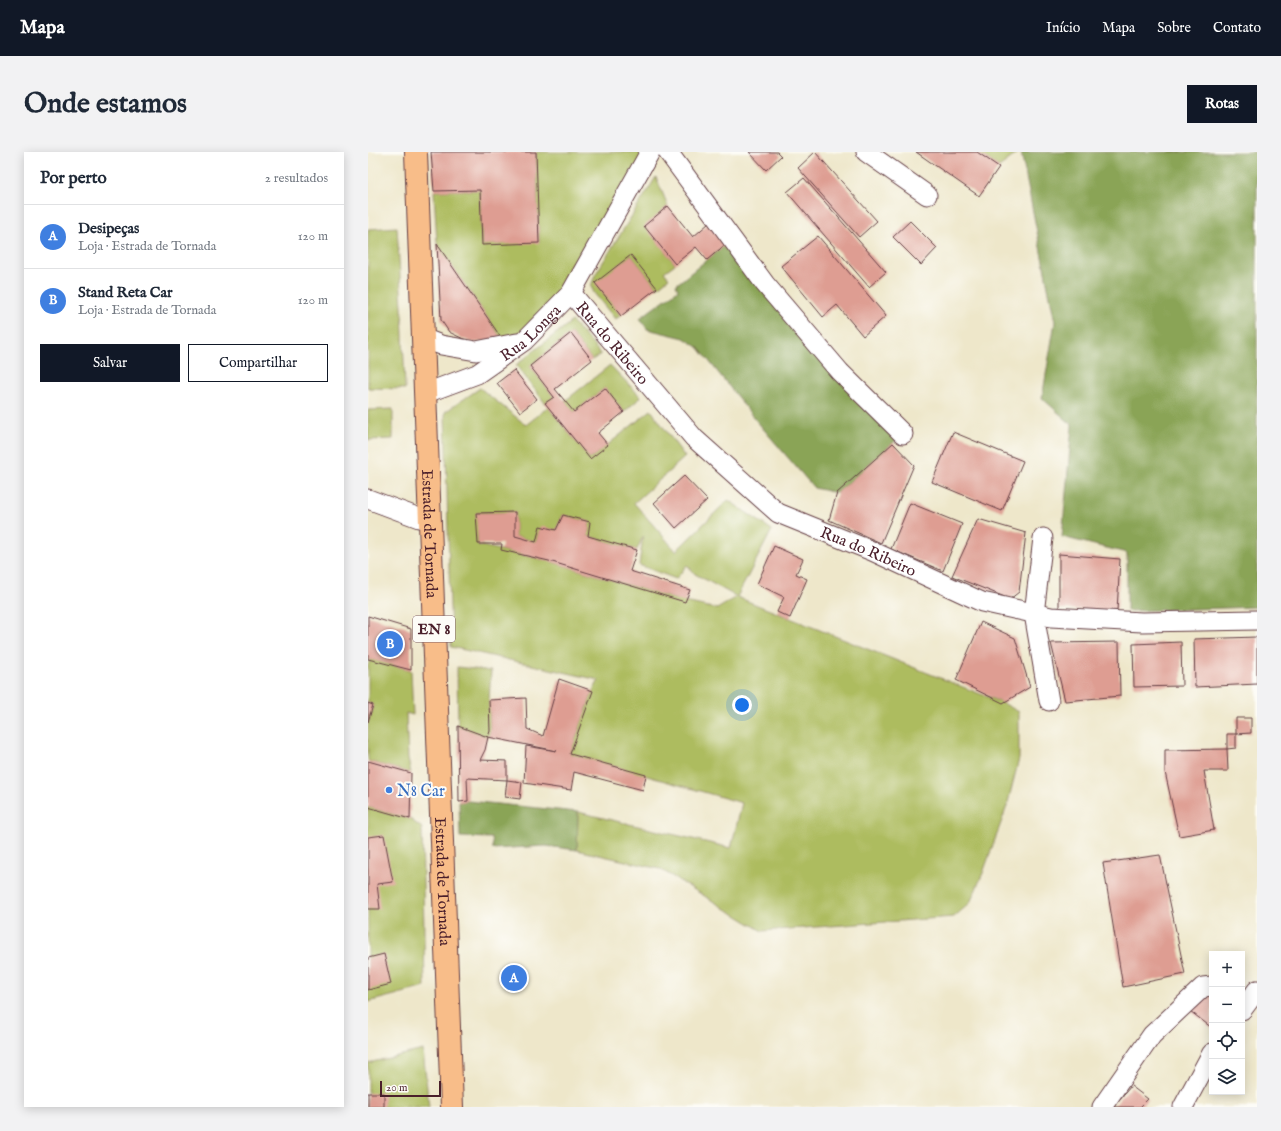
<!DOCTYPE html>
<html lang="pt">
<meta charset="utf-8">
<style>
:root{--surface:#fff;--page:#f2f2f3;--text:#1f2937;--muted:#747a83;--line:#e0e1e3;--accent:#111827}
body{margin:0;font-family:"IM FELL English",serif;background:var(--page);color:var(--text)}
.controls{position:absolute;right:12px;bottom:12px;display:grid;overflow:hidden;border-radius:0px;box-shadow:0 2px 10px #0003}
.controls button{width:36px;height:36px;display:grid;place-items:center;padding:0;border:0;border-bottom:1px solid var(--line);background:var(--surface);color:var(--text);font:20px sans-serif}
.scale{position:absolute;left:12px;bottom:10px;width:61px;box-sizing:border-box;padding-left:4px;border:2px solid #4a1f2b;border-top:0;font-size:11px;line-height:14px;white-space:nowrap;color:#4a1f2b;-webkit-text-stroke:3px #fdfcf7;paint-order:stroke}
.you{position:absolute;left:374px;top:553px;width:14px;height:14px;margin:-10px;border:3px solid #fff;border-radius:50%;background:#1a73e8;box-shadow:0 0 0 6px #1a73e833}
.badge{display:grid;place-items:center;width:26px;height:26px;border-radius:50%;background:var(--accent);color:#fff;font-size:13px;font-weight:700}
.pin{position:absolute;translate:-50% -50%;border:2px solid #fff;box-shadow:0 1px 4px #0006}
.list{margin:0;padding:0;list-style:none}
h2{display:flex;justify-content:space-between;align-items:center;height:52px;margin:0;padding:0 16px;font-size:17px}
h2 small{font-size:13px;font-weight:400;color:var(--muted)}
.list li{display:grid;grid-template-columns:26px 1fr auto;gap:12px;align-items:center;box-sizing:border-box;height:64px;padding:0 16px;border-top:1px solid var(--line)}
.list b{display:block;font-size:15px;white-space:nowrap}
.list p{margin:0;font-size:13px;white-space:nowrap;color:var(--muted)}
.list em{font-size:13px;font-style:normal;color:var(--muted)}
.actions{display:flex;gap:8px;padding:12px 16px}
.actions a{flex:1;padding:9px 0;border:1px solid var(--accent);border-radius:0px;text-align:center;font-size:14px;color:var(--accent)}
.actions .main{background:var(--accent);color:#fff}
.icon{flex:none;width:22px;height:22px;fill:none;stroke:currentColor;stroke-width:2;stroke-linecap:round;stroke-linejoin:round}
.map{position:relative;flex:none;width:889px;height:955px;overflow:hidden;border-radius:0px}
header{display:flex;align-items:center;gap:24px;box-sizing:border-box;height:56px;padding:0 20px;background:var(--accent);color:#fff}
header strong{font-size:19px}
nav{display:flex;gap:22px;margin-inline-start:auto;font-size:14px}
.intro{display:flex;align-items:center;justify-content:space-between;box-sizing:border-box;height:96px;padding:0 24px}
h1{margin:0;font-size:28px}
.button{padding:10px 18px;border-radius:0px;background:var(--accent);color:#fff;font-size:14px;font-weight:700}
main{display:flex;gap:24px;padding:0 24px}
aside{flex:1;background:var(--surface);border-radius:0px;box-shadow:0 2px 10px #0003}
.map>svg:first-child{display:block}
.green{fill:#adbc5f;stroke:#7c6e45;fill-rule:evenodd}
.forest{fill:#8aa456;stroke:#6a6240}
.building{fill:#de9d92}
.lines{fill:none;stroke-linecap:round;stroke-linejoin:round}
.minor-casing{stroke:#633d43;stroke-width:21}
.major-casing{stroke:#633d43;stroke-width:24}
.minor{stroke:#fff;stroke-width:19}
.major{stroke:#f8bd89;stroke-width:22}
.shop-dot{fill:#3f7fe0;stroke:#fdfcf7;stroke-width:1.5}
.labels{text-anchor:middle;stroke-width:4;stroke-linejoin:round;paint-order:stroke}
.shield{fill:#fdfcf7;stroke:#806168;stroke-width:1}
.shield-label{font-size:15px;font-weight:bold;fill:#4a1f2b}
.street-label{font-size:16px;fill:#4a1f2b;stroke:#fdfcf7}
.shop-label{font-size:16px;fill:#366cbe;stroke:#fdfcf7;text-anchor:start}
</style>
<header>
<strong>Mapa</strong>
<nav><a>Início</a><a>Mapa</a><a>Sobre</a><a>Contato</a></nav>
</header>
<div class="intro"><h1>Onde estamos</h1><a class="button">Rotas</a></div>
<main>
<aside>
<h2>Por perto<small>2 resultados</small></h2>
<ul class="list">
<li><span class="badge" style="background:#3f7fe0">A</span><div><b>Desipeças</b><p>Loja · Estrada de Tornada</p></div><em>120 m</em></li>
<li><span class="badge" style="background:#3f7fe0">B</span><div><b>Stand Reta Car</b><p>Loja · Estrada de Tornada</p></div><em>120 m</em></li>
</ul>
<div class="actions"><a class="main">Salvar</a><a>Compartilhar</a></div>
</aside>
<div class="map">
<svg width="889" height="955" viewBox="0 0 889 955">
<rect width="100%" height="100%" fill="#fdfcf7"/>
<filter id="ink" filterUnits="userSpaceOnUse"><feTurbulence type="fractalNoise" baseFrequency=".025" numOctaves="2"/><feDisplacementMap in="SourceGraphic" scale="8" xChannelSelector="R" yChannelSelector="G"/><feConvolveMatrix kernelMatrix="1 2 1 2 8 2 1 2 1" color-interpolation-filters="sRGB"/></filter>
<filter id="wash" filterUnits="userSpaceOnUse"><feTurbulence type="fractalNoise" baseFrequency=".012" numOctaves="4" result="noise"/><feDisplacementMap in="SourceGraphic" scale="16" xChannelSelector="R" yChannelSelector="G"/><feGaussianBlur stdDeviation="0.9" result="paint"/><feColorMatrix in="noise" values="0 0 0 0 0 0 0 0 0 0 0 0 0 0 0 0 0 1.4 0 .05"/><feComposite in="paint" operator="in"/></filter>
<g filter="url(#wash)">
<rect width="100%" height="100%" fill="#eee7ca"/>
<g class="green">
<polygon points="168,0 282,0 203,141 156,189 134,187 69,92 66,39 112,38 114,93 171,90"/>
<polygon points="609,0 651,0 631,15"/>
<polygon points="288,25 300,54 277,74 307,112 296,120 301,126 289,136 263,103 228,131 253,164 247,167 226,141 223,134 227,123"/>
<polygon points="29,75 34,155 37,237 0,236 0,77"/>
<polygon points="204,169 233,202 224,208 203,181 162,214 186,245 177,251 148,213"/>
<polygon points="242,213 273,245 256,260 237,236 206,260 197,249"/>
<path d="M112,236L158,273L180,255L222,307L283,258L317,305L266,351L308,399L360,348L404,378L369,445L635,551L651,560V607L639,654L615,721L602,751L586,765L394,779L292,717L209,698L210,660L363,696L374,651L202,602L225,539L231,528L83,495L77,260ZM147,360V384L168,390L172,375L188,378L195,363L222,370L220,384L269,398L275,384L271,413L308,427L319,413L327,422L369,445L349,457L317,450L181,409L110,393L109,361Z"/>
<polygon points="25,257 25,287 0,288 0,258"/>
<polygon points="2,507 43,518 45,563 38,561 40,607 43,621 0,609 0,571 5,553 0,551 0,514"/>
<polygon points="89,515 123,519 121,548 122,579 120,585 90,574"/>
<polygon points="0,655 42,667 54,676 57,835 0,850"/>
<polygon points="55,898 61,955 0,955 0,911"/>
</g>
<g class="forest">
<polygon points="653,0 889,0 889,455 759,459 759,401 694,385 704,273 674,246 687,170"/>
<polygon points="358,92 535,282 469,341 446,336 386,266 330,195 316,186 279,177 272,166 310,138 308,133"/>
<polygon points="100,649 210,660 209,698 178,694 125,697 124,686 92,685 91,650"/>
</g>
<g id="blocks">
<g class="building">
<polygon points="63,0 168,0 171,91 114,93 112,38 66,39"/>
<polygon points="381,0 409,0 413,4 398,18"/>
<polygon points="447,0 509,69 491,85 430,16"/>
<polygon points="548,0 609,0 631,15 611,44"/>
<polygon points="436,26 518,120 501,135 419,40"/>
<polygon points="300,54 325,85 341,71 358,92 339,108 328,95 307,112 276,74"/>
<polygon points="542,69 569,96 553,113 525,85"/>
<polygon points="450,84 518,164 495,184 469,153 455,165 413,114"/>
<polygon points="69,92 134,187 104,191 81,180 73,168"/>
<polygon points="263,103 289,136 253,164 227,131"/>
<polygon points="203,181 224,208 187,237 206,260 237,236 256,260 230,281 240,293 222,307 177,251 186,245 162,214"/>
<polygon points="146,218 169,247 152,260 129,231"/>
<polygon points="585,280 655,309 634,359 564,330"/>
<polygon points="525,291 546,313 513,391 461,368 469,341"/>
<polygon points="316,324 339,348 308,376 286,351"/>
<polygon points="542,351 594,372 575,419 523,397"/>
<polygon points="147,360 147,384 168,390 172,374 188,378 195,363 222,370 220,384 269,398 262,419 322,438 317,450 181,409 133,398 134,392 110,392 108,361"/>
<polygon points="610,367 658,381 651,440 642,447 584,424"/>
<polygon points="406,394 435,407 428,422 439,427 422,466 409,460 416,445 389,432"/>
<polygon points="691,402 752,407 749,459 691,457"/>
<polygon points="0,464 43,477 43,518 0,507"/>
<polygon points="613,470 647,486 662,535 635,551 588,528"/>
<polygon points="889,485 889,532 827,535 826,487"/>
<polygon points="751,490 752,544 697,549 683,491"/>
<polygon points="813,490 814,534 766,535 765,492"/>
<polygon points="191,527 225,539 202,602 278,623 275,638 206,620 203,638 156,631 158,594 189,599 120,585 117,598 112,608 139,609 139,628 99,626 100,649 91,650 90,574 120,585 122,579 121,548 158,546 159,577 175,584"/>
<polygon points="0,551 5,553 0,570"/>
<polygon points="868,566 883,566 883,581 868,582 868,596 859,597 859,582 868,582"/>
<polygon points="859,597 860,619 836,619 846,678 811,684 797,620 797,598"/>
<polygon points="0,609 43,621 42,667 0,655"/>
<polygon points="139,628 154,630 152,647 137,645"/>
<polygon points="16,683 25,730 9,732 12,757 0,757 0,685"/>
<polygon points="792,703 817,822 755,835 735,711"/>
<polygon points="16,802 23,832 0,838 0,806"/>
<polygon points="837,839 844,845 844,876 822,859"/>
<polygon points="763,934 780,947 772,955 745,955"/>
<rect x="0" y="941" width="16" height="14"/>
</g>
</g>
</g>
<g filter="url(#ink)">
<use href="#blocks" fill-opacity="0" stroke="#633d43" stroke-width="1"/>
<g class="lines">
<defs>
<g id="minor">
<polyline points="300,0 397,132 472,220 535,282"/>
<polyline points="498,0 559,43"/>
<path id="s1" d="M203,141L326,286L410,361L504,399L614,450L683,465L774,470L889,468"/>
<polyline points="55,186 73,193 108,199 149,191"/>
<path id="s2" d="M58,241L109,222L156,189L203,141L282,0"/>
<polyline points="0,347 51,366 62,367"/>
<polyline points="675,386 666,462 681,549"/>
<polyline points="874,858 889,838"/>
<polyline points="734,955 784,883 835,835 844,834"/>
<polyline points="815,955 844,901"/>
</g>
<g id="major">
<path id="s3" d="M48,0L84,955"/>
</g>
</defs>
<use href="#minor" class="minor-casing"/>
<use href="#major" class="major-casing"/>
<use href="#minor" class="minor"/>
<use href="#major" class="major"/>
</g>
</g>
<circle class="shop-dot" cx="21" cy="638" r="4"/>
<g class="labels">
<rect class="shield" x="45" y="464" width="42" height="26" rx="3"/>
<g class="shield-label">
<text x="66" y="482">EN 8</text>
</g>
<g class="street-label">
<text dy="6" stroke="none"><textPath href="#s2" startOffset="122">Rua Longa</textPath></text>
<text dy="6" stroke="none"><textPath href="#s1" startOffset="65">Rua do Ribeiro</textPath></text>
<text dy="6" stroke="none"><textPath href="#s3" startOffset="382">Estrada de Tornada</textPath></text>
<text dy="6" stroke="none"><textPath href="#s1" startOffset="401">Rua do Ribeiro</textPath></text>
<text dy="6" stroke="none"><textPath href="#s3" startOffset="730">Estrada de Tornada</textPath></text>
</g>
<g class="shop-label">
<text x="29" y="644">N8 Car</text>
</g>
</g>
</svg>
<div class="controls">
<button>+</button>
<button>−</button>
<button><svg class="icon" aria-label="locate" viewBox="0 0 24 24"><circle cx="12" cy="12" r="6"/><path d="M12 2v4M12 18v4M2 12h4M18 12h4"/></svg></button>
<button><svg class="icon" aria-label="layers" viewBox="0 0 24 24"><path d="M12 4l9 5-9 5-9-5zM3 14l9 5 9-5"/></svg></button>
</div>
<div class="scale">20 m</div>
<div class="you"></div>
<div class="pin badge" style="left:146px;top:826px;background:#3f7fe0">A</div>
<div class="pin badge" style="left:22px;top:492px;background:#3f7fe0">B</div>
</div>
</main>
